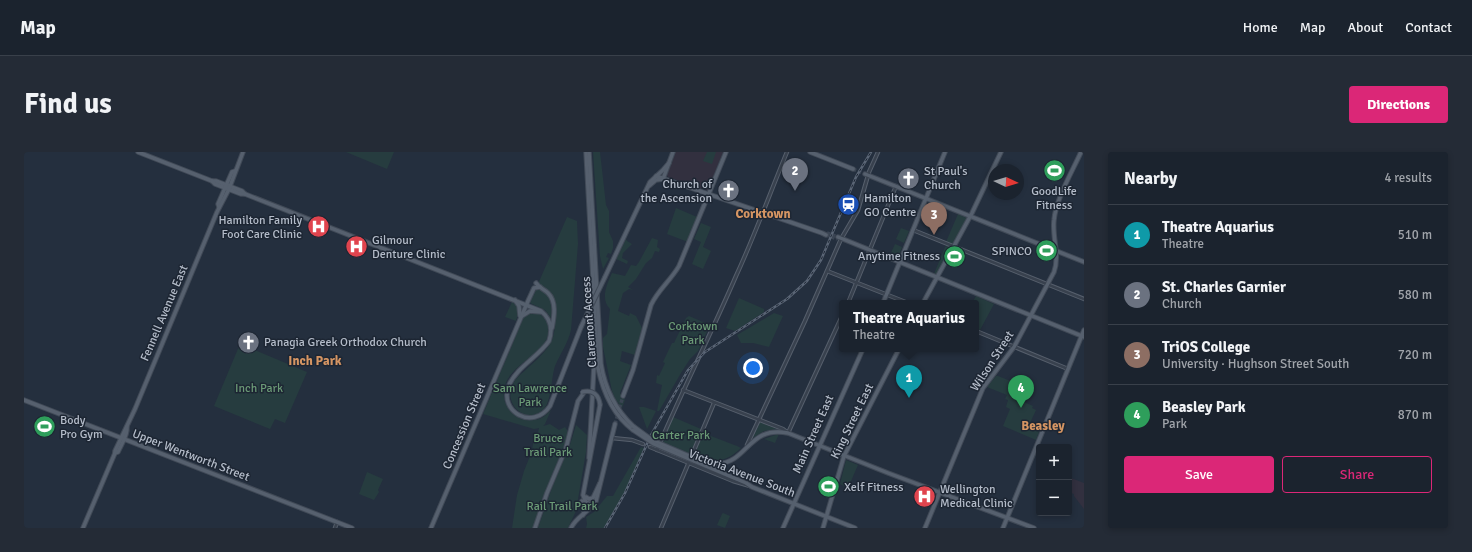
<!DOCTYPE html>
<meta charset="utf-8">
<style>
:root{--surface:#1b232e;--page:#242b36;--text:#f1f3f6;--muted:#a0a4aa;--line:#39404a;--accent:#db2777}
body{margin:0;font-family:Signika,sans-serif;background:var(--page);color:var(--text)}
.controls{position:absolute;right:12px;bottom:12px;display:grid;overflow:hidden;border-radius:4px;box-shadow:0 2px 6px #0003}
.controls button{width:36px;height:36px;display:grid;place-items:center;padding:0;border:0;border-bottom:1px solid var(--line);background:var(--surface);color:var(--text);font:20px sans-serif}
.compass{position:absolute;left:964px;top:12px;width:36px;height:36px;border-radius:50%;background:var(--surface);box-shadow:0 2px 6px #0003;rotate:94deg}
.you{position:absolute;left:729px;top:216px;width:14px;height:14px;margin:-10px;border:3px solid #fff;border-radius:50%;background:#1a73e8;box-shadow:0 0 0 6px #1a73e833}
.badge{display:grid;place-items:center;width:26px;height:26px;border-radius:50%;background:var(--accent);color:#fff;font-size:13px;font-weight:700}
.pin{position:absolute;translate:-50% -33px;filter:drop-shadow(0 1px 2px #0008)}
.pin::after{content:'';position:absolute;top:21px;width:14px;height:12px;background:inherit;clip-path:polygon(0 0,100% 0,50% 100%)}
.popup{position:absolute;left:815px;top:148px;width:140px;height:52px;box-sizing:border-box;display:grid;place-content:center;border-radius:4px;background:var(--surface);filter:drop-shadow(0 1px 3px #0005);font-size:13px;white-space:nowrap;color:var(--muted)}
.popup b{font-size:15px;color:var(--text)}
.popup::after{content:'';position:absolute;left:50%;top:100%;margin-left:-8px;border:8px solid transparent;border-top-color:var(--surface)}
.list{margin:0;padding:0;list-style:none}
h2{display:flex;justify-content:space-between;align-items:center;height:52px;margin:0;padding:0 16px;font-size:17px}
h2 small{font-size:13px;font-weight:400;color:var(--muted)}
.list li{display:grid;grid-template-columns:26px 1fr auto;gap:12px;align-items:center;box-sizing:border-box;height:60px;padding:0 16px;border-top:1px solid var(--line)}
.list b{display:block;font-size:15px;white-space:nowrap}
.list p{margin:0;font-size:13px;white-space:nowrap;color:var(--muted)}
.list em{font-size:13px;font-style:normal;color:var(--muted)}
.actions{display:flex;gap:8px;padding:12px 16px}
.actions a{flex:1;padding:9px 0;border:1px solid var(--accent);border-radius:4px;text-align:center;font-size:14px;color:var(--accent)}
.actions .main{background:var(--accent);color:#fff}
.map{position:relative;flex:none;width:1060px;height:376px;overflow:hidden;border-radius:4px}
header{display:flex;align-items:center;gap:24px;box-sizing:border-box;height:56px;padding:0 20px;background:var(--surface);border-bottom:1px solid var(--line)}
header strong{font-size:19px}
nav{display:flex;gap:22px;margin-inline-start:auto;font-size:14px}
.intro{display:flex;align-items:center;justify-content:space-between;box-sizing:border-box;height:96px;padding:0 24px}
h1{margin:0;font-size:28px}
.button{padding:10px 18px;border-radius:4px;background:var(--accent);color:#fff;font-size:14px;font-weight:700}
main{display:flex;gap:24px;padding:0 24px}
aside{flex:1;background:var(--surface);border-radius:4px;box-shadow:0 2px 6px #0003}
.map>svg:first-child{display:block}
.medical{fill:#32303f}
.green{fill:#263c3f}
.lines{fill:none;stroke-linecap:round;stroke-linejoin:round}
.minor-tunnel{stroke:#3a4453;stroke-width:2.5;stroke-dasharray:2.5 1;stroke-linecap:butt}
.major-tunnel{stroke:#3a4453;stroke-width:3.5;stroke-dasharray:3.5 2;stroke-linecap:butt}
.minor-casing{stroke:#565f6c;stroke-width:4.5}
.major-casing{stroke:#414a57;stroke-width:5.5}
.minor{stroke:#38414e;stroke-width:2.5}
.major{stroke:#56606e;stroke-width:3.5}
.rail-casing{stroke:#5a6575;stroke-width:2.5}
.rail{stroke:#1d2633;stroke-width:1;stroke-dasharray:3;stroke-linecap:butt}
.major-bridge-casing{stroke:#414a57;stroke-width:5.5;stroke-linecap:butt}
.major-bridge{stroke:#56606e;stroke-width:3.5}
.labels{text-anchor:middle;stroke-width:3;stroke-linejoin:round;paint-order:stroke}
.poi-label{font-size:12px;fill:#b4bcc9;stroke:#1d2633;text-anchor:start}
.street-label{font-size:12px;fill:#b4bcc9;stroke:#1d2633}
.park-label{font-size:12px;fill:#6b9a76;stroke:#1d2633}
.neighbourhood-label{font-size:13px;font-weight:bold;fill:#d59563;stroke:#1d2633}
</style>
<header>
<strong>Map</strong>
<nav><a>Home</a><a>Map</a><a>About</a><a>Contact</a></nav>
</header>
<div class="intro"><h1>Find us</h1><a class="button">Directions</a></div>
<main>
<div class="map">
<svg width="1060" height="376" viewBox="0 0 1060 376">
<rect width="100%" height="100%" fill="#242f3e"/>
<g class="medical">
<polygon points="649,0 699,0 684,38 679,37 644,25 643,23 651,2"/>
<polygon points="1047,326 1060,331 1060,357 1050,344 1050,342 1045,340 1045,333"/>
</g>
<g class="green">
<polygon points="322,0 370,0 363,17"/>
<polygon points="569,0 576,0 582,53 585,59 585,80 589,89 589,96 587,102 584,101 582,105 585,106 579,117 576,104"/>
<polygon points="683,0 692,0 688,12 679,9"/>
<polygon points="652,56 673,65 664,90 643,82"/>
<polygon points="934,62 943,66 928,93 922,90"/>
<path d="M543,65L553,69L554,92L547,178C544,191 536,202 531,214C527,226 528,249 519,258C500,275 474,247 493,226C503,216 523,201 528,188C531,181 531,172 531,164C532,157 532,150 528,143C525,138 518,136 514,132Z"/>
<polygon points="677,71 687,75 679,95 687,99 679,117 668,112 677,90 670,87"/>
<polygon points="877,76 885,79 880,91 872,87"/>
<path d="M628,86L634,88L633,95L636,97L635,100L631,99L628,106L622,111L612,127L604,135L609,138L605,137L599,141L594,159L605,164L606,161L612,164L618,176L611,203L598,199L596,209L607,213L596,241L601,248L598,256L591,247L588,239L579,195V186L583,182L586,157C576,147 583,132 588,121L601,124L607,113L612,114L615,110Z"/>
<polygon points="602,87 603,89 608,92 599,101 598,106 604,109 603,112 592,107"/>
<polygon points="871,92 878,95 875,104 872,105 866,103"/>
<polygon points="923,94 927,96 913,122 910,122 921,95"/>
<path d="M513,136C527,138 528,154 529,165L527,166L521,158L506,151Z"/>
<polygon points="952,144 970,152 956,178 952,177 952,151 948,151"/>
<polygon points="715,146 740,157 740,160 711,179 702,176"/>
<polygon points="488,150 493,153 495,158 492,169 481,165"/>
<path d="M510,160C521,163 527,172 524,183C519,204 484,213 480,237C477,257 495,273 515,267C520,265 524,261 527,258L521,272L519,274L526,272L535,278L541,275L543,278V282L542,290L519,345L509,376H488L493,343L500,319L508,299L510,284L514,280L515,276L510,277L459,262L501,162Z"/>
<polygon points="750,161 759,164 745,195 729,191 717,191 713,183"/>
<polygon points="665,164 686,173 674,199 666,207 657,221 635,259 633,259 638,233 632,231 633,223 635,224 641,211 639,210 648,191 650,191 662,166"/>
<polygon points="216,192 283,220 261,271 251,267 246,277 190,254"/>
<polygon points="972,224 974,224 999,234 993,247 1009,254 1008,256 1012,258 1006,271 1009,274 1011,273 1017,275 1012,288 979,274 986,257 982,255 984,248 981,247 983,243 963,235"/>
<polygon points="615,255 620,255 632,259 623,277"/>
<polygon points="649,265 677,277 667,302 639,290"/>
<polygon points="736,270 753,277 740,279 729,286"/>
<polygon points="552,273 563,283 562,300 552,359 544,376 514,376 529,333 546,293"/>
<path d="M679,281L713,294L717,296C700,312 690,310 670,302Z"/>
<polygon points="754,282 755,282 751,291 740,287"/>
<polygon points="617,295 620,296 602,337 580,376 562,376 563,372 562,365 570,360 583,344 589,344"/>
<polygon points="822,308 834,313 824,336 816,332"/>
<polygon points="343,320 359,327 354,338 355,340 350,348 335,342"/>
<polygon points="699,361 706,364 701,376 693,373 698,362"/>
</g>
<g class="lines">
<polyline class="minor-tunnel" points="619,292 626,295"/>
<g class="major-tunnel">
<polyline points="829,17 841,22"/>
<polyline points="803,81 814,85"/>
<polyline points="802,83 813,87"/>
<polyline points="591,272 599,244"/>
</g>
<defs>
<g id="minor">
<polyline points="889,78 1060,147"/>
<polyline points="803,119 884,151"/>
<polyline points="824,151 872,34"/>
<polyline points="952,179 1044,217"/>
<polyline points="659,238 759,277 764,281 818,164"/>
<polyline points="588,286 608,288 619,292"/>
<polyline points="723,293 781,169 817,87 834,58 845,20 854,0"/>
<polyline points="626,295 709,329 726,334"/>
<path d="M633,298C658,239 687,182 712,124C731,83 746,41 763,0"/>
<polyline points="311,376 313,370"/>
<polyline points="637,376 690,251"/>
</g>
<g id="major">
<path d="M114,0L188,29H192L218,39L221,42L517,159C527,167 529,177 525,189C514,205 493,215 485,233C474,260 509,279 526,254L557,175"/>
<path d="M562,0L574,216C579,240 589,263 609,278"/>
<path d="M565,0L577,212C581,237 591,257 609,274"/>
<polyline points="786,0 829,17"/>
<polyline points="841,22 1060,110"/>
<polyline points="632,24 798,81 802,83"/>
<polyline points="639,27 649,0"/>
<polyline points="188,29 191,32 217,42 221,42"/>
<polyline points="625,34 632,28 639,27"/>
<polyline points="195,55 194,52 208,20 211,19"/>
<polyline points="814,85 1060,185"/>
<polyline points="581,125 626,30 639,18 645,11"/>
<path d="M512,131C515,136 520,137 524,141C533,150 530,165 528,176"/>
<polyline points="491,148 495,154 496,164"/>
<polyline points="859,151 921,0"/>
<polyline points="899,151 948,61 977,0"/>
<polyline points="498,164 506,159 517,160"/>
<path d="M599,244L609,218L627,153C634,138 647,128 655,114L702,0"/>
<polyline points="0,248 328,376"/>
<path d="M91,301L94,300C97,293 104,283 103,275"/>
<polyline points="565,306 571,195"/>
<path d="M670,306C678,309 685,312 694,312C724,310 725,273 764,281L864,321L1010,376"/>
<polyline points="670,309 722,331 728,335 831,376"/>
<polyline points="562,345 565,347 569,346 576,331"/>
<polyline points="558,349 562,355 559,363"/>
<polyline points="569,353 562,350 559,343 576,253"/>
<polyline points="59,376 91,301 91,299 111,257 193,60 205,37 219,0"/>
<polyline points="407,376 504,149 510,136 516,135"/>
<polyline points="511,376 523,341 542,296 554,249 559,242"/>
<path d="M547,376C552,365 564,361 572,349L591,272"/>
<polyline points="759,376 839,197"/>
<polyline points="799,376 820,304 875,197"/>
<path d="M901,376L959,236L990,195L1030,120C1036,104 1028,85 1030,68C1032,47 1048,20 1057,0"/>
<polyline points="979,376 1060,178"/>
</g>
</defs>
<use href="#minor" class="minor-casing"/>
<use href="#major" class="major-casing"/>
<use href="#minor" class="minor"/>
<use href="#major" class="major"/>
<defs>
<polyline id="rail" points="581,376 601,341 627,283 664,218 681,200 763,147 783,129 797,108 832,25 847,0"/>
</defs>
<use href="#rail" class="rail-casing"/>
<use href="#rail" class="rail"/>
<defs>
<g id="major-bridge">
<polyline points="557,175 581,125"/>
<path d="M558,240C569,237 575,243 576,253"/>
<polyline points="609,274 628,288 670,306"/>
<polyline points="609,278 630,292 670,309"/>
</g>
</defs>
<use href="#major-bridge" class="major-bridge-casing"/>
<use href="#major-bridge" class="major-bridge"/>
</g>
<defs>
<symbol id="stadium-disc" viewBox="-11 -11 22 22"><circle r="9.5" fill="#2e9e5b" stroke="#1d2633"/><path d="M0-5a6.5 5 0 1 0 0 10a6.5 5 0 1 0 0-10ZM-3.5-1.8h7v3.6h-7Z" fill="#fff"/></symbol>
<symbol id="church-disc" viewBox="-11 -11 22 22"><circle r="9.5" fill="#6b7280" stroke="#1d2633"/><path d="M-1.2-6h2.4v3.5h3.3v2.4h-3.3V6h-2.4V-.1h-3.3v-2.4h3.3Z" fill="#fff"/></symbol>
<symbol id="station-disc" viewBox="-11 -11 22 22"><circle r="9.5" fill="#1a4fb4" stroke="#1d2633"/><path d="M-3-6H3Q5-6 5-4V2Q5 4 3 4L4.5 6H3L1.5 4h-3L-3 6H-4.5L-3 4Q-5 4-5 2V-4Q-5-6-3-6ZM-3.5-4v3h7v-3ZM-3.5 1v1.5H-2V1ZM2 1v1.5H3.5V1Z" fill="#fff"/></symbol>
<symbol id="hospital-disc" viewBox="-11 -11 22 22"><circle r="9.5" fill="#e0444e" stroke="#1d2633"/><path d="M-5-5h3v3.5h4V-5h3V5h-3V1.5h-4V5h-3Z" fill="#fff"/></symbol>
</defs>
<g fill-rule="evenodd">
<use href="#stadium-disc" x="1018" y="6" width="25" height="25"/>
<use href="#church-disc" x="872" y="14" width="25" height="25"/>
<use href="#church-disc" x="692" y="26" width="25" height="25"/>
<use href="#station-disc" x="812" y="40" width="25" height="25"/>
<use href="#hospital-disc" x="282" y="62" width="25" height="25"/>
<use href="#hospital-disc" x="320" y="82" width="25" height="25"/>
<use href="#stadium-disc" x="1010" y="86" width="25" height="25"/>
<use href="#stadium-disc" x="918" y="92" width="25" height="25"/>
<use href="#church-disc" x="212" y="178" width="25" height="25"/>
<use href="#stadium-disc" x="8" y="262" width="25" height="25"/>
<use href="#stadium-disc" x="792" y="322" width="25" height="25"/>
<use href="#hospital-disc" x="888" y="332" width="25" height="25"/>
</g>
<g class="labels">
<g class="poi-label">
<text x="900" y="23">St Paul's<tspan x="900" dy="14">Church</tspan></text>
<text x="688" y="36" text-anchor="end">Church of<tspan x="688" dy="14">the Ascension</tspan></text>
<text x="1030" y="43" text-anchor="middle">GoodLife<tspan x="1030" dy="14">Fitness</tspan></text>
<text x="840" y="50">Hamilton<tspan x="840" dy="14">GO Centre</tspan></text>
<text x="278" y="72" text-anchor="end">Hamilton Family<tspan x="278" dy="14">Foot Care Clinic</tspan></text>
<text x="348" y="92">Gilmour<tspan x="348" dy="14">Denture Clinic</tspan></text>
<text x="1008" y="103" text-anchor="end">SPINCO</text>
<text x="916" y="108" text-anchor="end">Anytime Fitness</text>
<text x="240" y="194">Panagia Greek Orthodox Church</text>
<text x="36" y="272">Body<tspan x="36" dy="14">Pro Gym</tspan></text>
<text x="820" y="339">Xelf Fitness</text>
<text x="916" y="341">Wellington<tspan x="916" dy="14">Medical Clinic</tspan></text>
</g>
<g class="street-label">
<text transform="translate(140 161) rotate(-67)" y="4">Fennell Avenue East</text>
<text transform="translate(565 170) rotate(-94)" y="4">Claremont Access</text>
<text transform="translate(968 209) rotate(-57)" y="4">Wilson Street</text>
<text transform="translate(828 269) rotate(-64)" y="4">King Street East</text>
<text transform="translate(440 274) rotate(-67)" y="4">Concession Street</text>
<text transform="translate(789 282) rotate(-66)" y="4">Main Street East</text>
<text transform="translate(167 303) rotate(21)" y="4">Upper Wentworth Street</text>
<text transform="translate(718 321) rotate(21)" y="4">Victoria Avenue South</text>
</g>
<g class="park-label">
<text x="669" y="178">Corktown<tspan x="669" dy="14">Park</tspan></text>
<text x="235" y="240">Inch Park</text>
<text x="506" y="240">Sam Lawrence<tspan x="506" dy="14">Park</tspan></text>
<text x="657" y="287">Carter Park</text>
<text x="524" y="290">Bruce<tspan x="524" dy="14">Trail Park</tspan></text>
<text x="538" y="358">Rail Trail Park</text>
</g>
<g class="neighbourhood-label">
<text x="739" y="66">Corktown</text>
<text x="291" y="213">Inch Park</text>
<text x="1019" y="278">Beasley</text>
</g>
</g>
</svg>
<div class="controls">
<button>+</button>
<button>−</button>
</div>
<svg class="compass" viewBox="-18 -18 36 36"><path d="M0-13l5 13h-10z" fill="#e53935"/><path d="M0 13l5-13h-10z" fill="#a0a4aa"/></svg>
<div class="you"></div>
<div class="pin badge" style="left:885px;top:246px;background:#0f9aa8">1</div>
<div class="popup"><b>Theatre Aquarius</b>Theatre</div>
<div class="pin badge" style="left:771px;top:39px;background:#6b7280">2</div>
<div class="pin badge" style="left:910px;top:83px;background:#8d6e63">3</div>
<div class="pin badge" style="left:997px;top:256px;background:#2e9e5b">4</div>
</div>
<aside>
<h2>Nearby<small>4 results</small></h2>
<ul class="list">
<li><span class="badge" style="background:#0f9aa8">1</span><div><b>Theatre Aquarius</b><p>Theatre</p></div><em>510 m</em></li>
<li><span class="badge" style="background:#6b7280">2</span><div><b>St. Charles Garnier</b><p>Church</p></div><em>580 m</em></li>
<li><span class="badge" style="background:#8d6e63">3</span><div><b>TriOS College</b><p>University · Hughson Street South</p></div><em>720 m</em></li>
<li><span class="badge" style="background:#2e9e5b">4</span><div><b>Beasley Park</b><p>Park</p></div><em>870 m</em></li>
</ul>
<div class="actions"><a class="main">Save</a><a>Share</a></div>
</aside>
</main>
